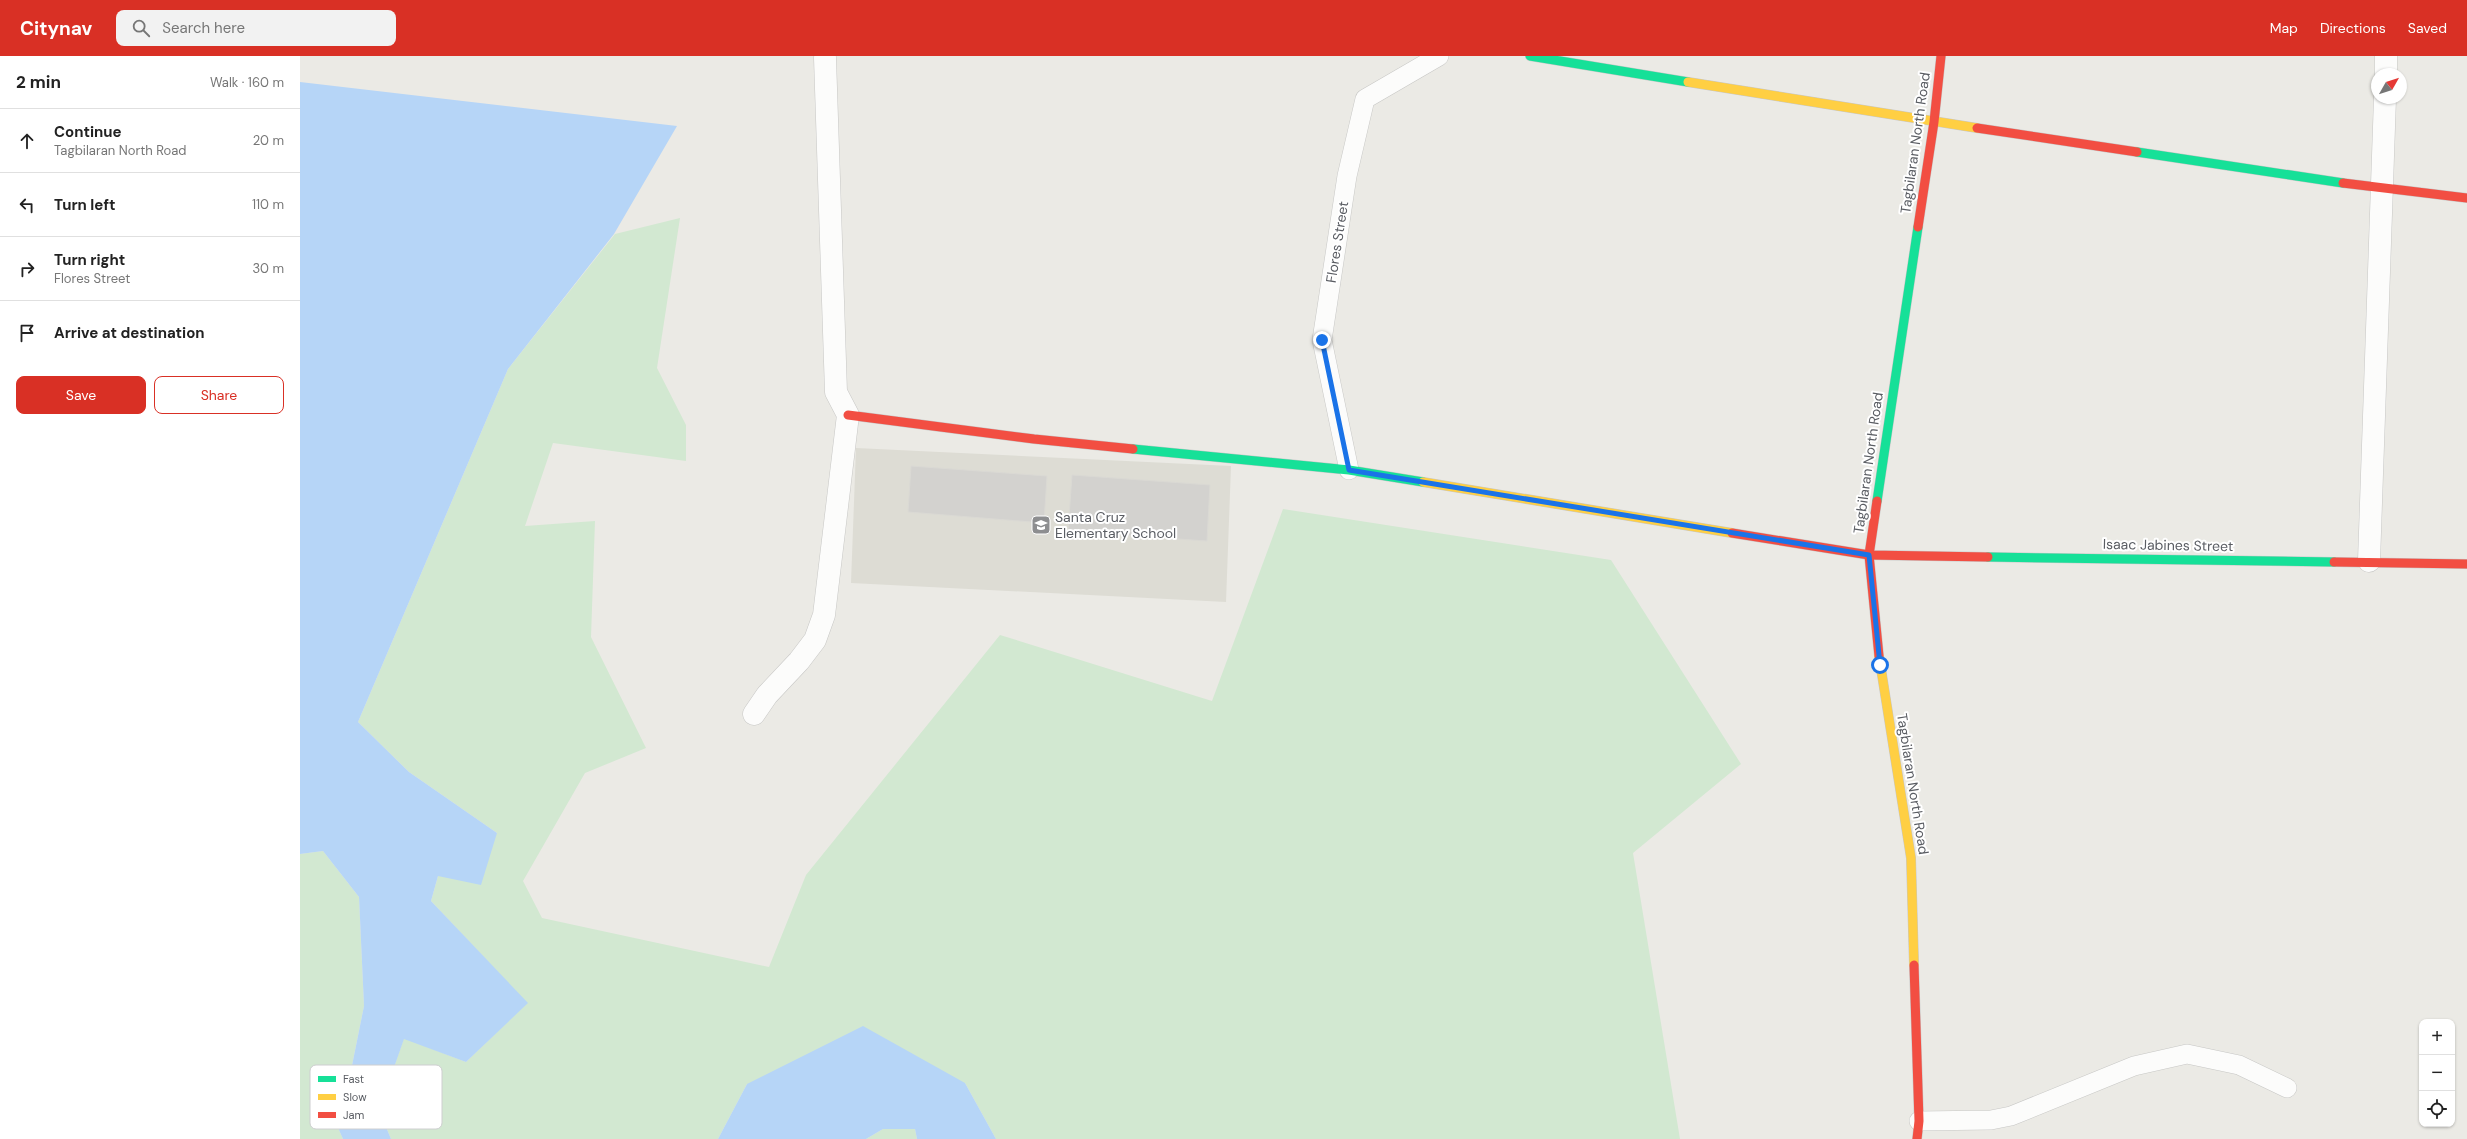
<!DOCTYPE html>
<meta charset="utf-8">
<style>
:root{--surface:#fff;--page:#f2f2f2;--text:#222;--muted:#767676;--line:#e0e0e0;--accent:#d93025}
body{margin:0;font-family:"DM Sans",sans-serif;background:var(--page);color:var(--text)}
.controls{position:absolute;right:12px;bottom:12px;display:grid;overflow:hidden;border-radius:8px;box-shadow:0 1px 3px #0004}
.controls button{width:36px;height:36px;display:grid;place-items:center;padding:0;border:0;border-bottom:1px solid var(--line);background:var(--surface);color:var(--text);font:20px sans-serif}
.compass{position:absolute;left:2071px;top:12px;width:36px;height:36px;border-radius:50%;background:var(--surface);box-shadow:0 1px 3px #0004;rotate:51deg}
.stop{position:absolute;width:12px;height:12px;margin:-9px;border:3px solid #1a73e8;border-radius:50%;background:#fff}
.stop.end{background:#1a73e8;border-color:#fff;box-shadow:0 1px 4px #0008}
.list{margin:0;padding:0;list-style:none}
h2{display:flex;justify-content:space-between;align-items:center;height:52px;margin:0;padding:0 16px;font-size:17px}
h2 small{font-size:13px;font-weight:400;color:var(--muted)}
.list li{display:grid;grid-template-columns:26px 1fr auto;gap:12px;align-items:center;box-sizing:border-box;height:64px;padding:0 16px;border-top:1px solid var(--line)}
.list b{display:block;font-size:15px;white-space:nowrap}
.list p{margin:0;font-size:13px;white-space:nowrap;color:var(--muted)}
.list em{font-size:13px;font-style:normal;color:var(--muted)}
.actions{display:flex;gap:8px;padding:12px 16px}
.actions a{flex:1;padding:9px 0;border:1px solid var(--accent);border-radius:8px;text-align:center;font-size:14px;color:var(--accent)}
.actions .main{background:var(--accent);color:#fff}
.icon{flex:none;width:22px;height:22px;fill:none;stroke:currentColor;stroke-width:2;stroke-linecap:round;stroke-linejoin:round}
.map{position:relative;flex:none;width:2167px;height:1083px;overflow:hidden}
header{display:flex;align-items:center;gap:24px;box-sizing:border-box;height:56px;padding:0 20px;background:var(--accent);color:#fff}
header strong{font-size:19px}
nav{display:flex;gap:22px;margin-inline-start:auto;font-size:14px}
.search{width:280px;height:36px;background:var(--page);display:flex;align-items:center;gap:10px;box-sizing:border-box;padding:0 14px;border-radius:8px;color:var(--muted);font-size:15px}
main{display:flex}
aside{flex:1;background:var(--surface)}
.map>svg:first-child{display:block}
.education{fill:#dddcd4}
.green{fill:#d2e8d1}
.water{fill:#b6d5f7}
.building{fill:#d3d2cf;stroke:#dad9d4}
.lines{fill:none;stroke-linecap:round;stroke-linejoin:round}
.lane-casing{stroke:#c7c7c5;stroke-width:20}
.street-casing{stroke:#c7c7c5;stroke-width:23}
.fast-casing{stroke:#c7c7c7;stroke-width:10}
.slow-casing{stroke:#c7c7c7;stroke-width:10}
.jam-casing{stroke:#c7c7c7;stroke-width:10}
.lane{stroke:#fcfcfb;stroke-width:19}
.street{stroke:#fcfcfb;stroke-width:22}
.fast{stroke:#16e098;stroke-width:9}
.slow{stroke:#ffcf43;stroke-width:9}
.jam{stroke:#f24e42;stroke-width:9}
.route{stroke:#1a73e8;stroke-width:5}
.labels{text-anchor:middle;stroke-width:4;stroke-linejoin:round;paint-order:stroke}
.street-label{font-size:14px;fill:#5a5d63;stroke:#fff}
.poi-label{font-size:14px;fill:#5a5d63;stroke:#fff;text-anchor:start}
.key{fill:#fff;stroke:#ceced0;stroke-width:1}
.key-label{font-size:11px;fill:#5a5d63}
</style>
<header>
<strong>Citynav</strong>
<div class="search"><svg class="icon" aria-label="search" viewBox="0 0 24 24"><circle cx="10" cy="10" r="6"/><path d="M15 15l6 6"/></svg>Search here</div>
<nav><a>Map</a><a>Directions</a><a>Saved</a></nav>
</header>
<main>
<aside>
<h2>2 min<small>Walk · 160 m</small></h2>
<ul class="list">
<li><svg class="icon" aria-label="ahead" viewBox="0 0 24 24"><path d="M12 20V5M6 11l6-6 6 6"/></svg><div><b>Continue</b><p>Tagbilaran North Road</p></div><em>20 m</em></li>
<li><svg class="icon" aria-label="left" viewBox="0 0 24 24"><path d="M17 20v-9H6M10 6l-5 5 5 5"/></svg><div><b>Turn left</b></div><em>110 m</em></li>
<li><svg class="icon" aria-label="right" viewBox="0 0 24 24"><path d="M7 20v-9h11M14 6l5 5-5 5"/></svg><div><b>Turn right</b><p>Flores Street</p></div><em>30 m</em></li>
<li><svg class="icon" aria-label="arrive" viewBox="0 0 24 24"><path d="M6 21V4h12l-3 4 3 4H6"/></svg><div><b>Arrive at destination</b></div></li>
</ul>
<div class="actions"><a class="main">Save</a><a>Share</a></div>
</aside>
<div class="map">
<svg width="2167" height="1083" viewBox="0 0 2167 1083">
<rect width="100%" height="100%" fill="#ebeae5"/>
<polygon class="education" points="556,392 931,410 926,546 551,527"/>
<g class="green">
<polygon points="380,162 357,312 386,369 386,405 253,387 225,470 295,465 291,581 346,692 285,717 223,825 242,862 469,911 506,819 700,579 912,645 983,453 1311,504 1441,708 1333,797 1380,1083 696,1083 665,1027 447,1028 418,1083 91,1083 79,1054 104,982 166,1006 227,947 131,845 138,820 197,777 109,716 58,666 208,313 315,178"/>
<polygon points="23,795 59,841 64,950 39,1074 43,1083 0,1083 0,798"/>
<polygon points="583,1073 615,1073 617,1083 566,1083"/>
</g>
<g class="water">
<polygon points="0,26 377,70 314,178 208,313 58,666 109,716 197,777 181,829 138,820 131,845 228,947 166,1006 104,983 79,1054 91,1083 43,1083 39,1074 64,950 59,841 23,795 0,798"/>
<polygon points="563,970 665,1027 696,1083 617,1083 615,1073 583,1073 566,1083 418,1083 447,1028"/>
</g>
<g class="building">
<polygon points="611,410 747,420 744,467 608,456"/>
<polygon points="772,419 910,429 907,485 768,475"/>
</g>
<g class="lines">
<defs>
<g id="lane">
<polyline points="1049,414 1022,284 1047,120 1065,43 1139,0"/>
<polyline points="1619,1065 1691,1064 1711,1060 1834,1010 1887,998 1939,1009 1987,1032"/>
</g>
<g id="street">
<polyline points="2086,18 2086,0"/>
<polyline points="2069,505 2085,42"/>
<polyline points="454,658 467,639 499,605 515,584 524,559 548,359 536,336 525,2"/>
</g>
<g id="fast">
<polyline points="1230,0 1388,26"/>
<polyline points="1837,96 2043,127"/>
<polyline points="833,393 1049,414 1123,426"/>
<polyline points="1577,445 1618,171"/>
<polyline points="1688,501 2034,506"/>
</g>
<g id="slow">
<polyline points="1388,26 1677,72"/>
<polyline points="1123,426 1432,477"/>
<polyline points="1579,600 1611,802 1614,909"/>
</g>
<g id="jam">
<polyline points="1677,72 1837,96"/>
<polyline points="2043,127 2167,142"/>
<polyline points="1618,171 1634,66 1641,0"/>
<polyline points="548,359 734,383 833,393"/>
<polyline points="1577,445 1569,499 1579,600"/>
<polyline points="1432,477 1569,499 1688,501"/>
<polyline points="2034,506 2167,508"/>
<polyline points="1614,909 1619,1065 1617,1083"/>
</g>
</defs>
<use href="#lane" class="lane-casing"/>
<use href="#street" class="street-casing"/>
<use href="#fast" class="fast-casing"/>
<use href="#slow" class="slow-casing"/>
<use href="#jam" class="jam-casing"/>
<use href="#lane" class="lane"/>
<use href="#street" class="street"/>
<use href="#fast" class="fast"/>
<use href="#slow" class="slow"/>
<use href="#jam" class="jam"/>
</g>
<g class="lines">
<polyline class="route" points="1022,284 1049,414 1569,499 1580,609"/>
</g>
<defs>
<symbol id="school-square" viewBox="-11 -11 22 22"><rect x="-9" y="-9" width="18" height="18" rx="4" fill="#8d8e90" stroke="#fff"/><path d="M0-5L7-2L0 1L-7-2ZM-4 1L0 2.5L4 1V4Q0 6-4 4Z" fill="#fff"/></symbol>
</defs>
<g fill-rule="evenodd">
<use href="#school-square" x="730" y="458" width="22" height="22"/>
</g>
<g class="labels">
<g class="street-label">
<text transform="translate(1615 87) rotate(-82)" y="5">Tagbilaran North Road</text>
<text transform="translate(1037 186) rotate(-81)" y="5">Flores Street</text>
<text transform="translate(1568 407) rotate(-82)" y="5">Tagbilaran North Road</text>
<text transform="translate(1868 489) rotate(1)" y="5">Isaac Jabines Street</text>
<text transform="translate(1613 728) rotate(81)" y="5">Tagbilaran North Road</text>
</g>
<g class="poi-label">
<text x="755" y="466">Santa Cruz<tspan x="755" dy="16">Elementary School</tspan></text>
</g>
</g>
<rect x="10" y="1009" width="132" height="64" rx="6" class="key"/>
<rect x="18" y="1020" width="18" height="6" fill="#16e098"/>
<rect x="18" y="1038" width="18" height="6" fill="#ffcf43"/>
<rect x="18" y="1056" width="18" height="6" fill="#f24e42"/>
<g class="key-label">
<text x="43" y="1027">Fast</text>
<text x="43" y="1045">Slow</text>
<text x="43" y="1063">Jam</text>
</g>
</svg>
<div class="controls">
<button>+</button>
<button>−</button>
<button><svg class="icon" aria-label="locate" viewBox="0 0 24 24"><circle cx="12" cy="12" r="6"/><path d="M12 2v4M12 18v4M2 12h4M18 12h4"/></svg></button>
</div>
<svg class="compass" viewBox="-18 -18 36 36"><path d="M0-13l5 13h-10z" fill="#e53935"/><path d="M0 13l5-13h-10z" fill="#767676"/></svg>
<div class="stop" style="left:1580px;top:609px"></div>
<div class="stop end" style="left:1022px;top:284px"></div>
</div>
</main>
